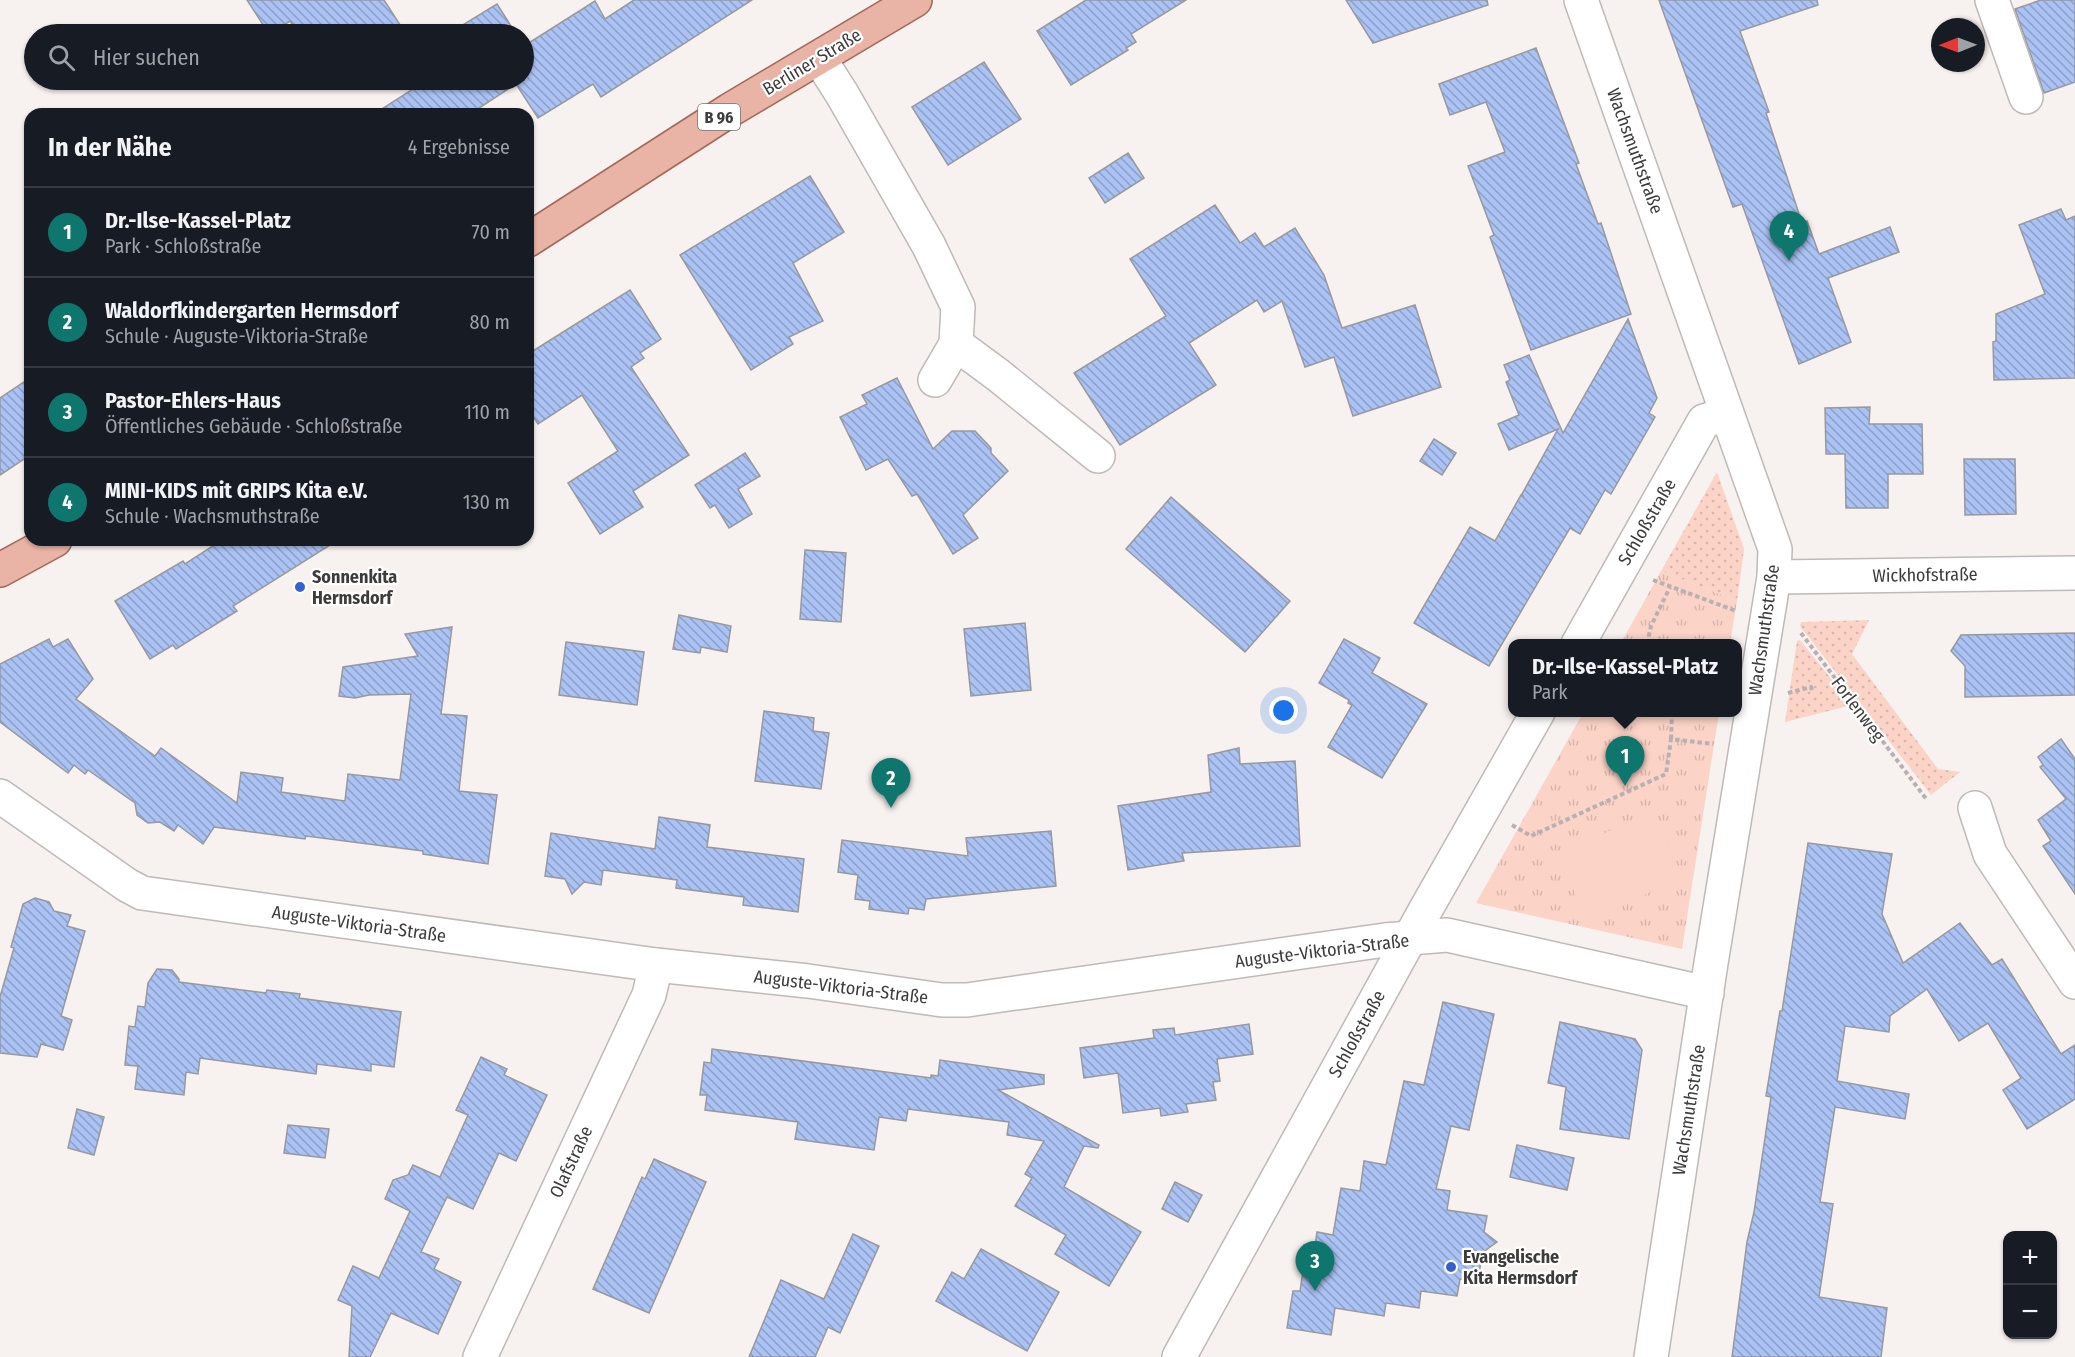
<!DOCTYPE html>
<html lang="de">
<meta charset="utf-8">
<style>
:root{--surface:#171b24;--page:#242831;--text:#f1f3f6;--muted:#9ea1a6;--line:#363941;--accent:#0f766e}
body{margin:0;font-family:"Fira Sans Condensed",sans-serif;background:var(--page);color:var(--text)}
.controls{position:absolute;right:18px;bottom:18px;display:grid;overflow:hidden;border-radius:12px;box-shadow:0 2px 4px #0004}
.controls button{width:54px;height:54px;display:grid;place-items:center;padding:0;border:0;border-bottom:2px solid var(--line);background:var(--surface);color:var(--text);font:30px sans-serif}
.compass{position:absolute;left:1931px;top:18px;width:54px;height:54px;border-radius:50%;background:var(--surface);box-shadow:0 2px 4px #0004;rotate:269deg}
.you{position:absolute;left:1284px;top:711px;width:21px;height:21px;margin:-15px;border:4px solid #fff;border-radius:50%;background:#1a73e8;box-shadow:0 0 0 9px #1a73e833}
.badge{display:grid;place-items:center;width:39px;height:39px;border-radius:50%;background:var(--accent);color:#fff;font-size:20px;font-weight:700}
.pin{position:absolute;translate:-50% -50px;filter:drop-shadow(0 2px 3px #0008)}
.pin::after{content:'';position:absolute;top:32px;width:21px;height:18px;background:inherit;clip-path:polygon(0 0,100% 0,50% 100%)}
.popup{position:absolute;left:1508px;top:639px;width:234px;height:78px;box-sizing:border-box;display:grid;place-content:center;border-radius:12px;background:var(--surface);filter:drop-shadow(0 2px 4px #0005);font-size:20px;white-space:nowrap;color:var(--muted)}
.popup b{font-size:22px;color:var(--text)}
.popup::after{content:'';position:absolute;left:50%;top:100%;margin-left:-12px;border:12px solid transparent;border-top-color:var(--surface)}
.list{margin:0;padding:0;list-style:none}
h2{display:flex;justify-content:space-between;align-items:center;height:78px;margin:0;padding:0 24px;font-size:26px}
h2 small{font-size:20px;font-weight:400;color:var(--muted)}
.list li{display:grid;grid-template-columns:39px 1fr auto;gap:18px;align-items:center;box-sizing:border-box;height:90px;padding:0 24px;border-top:2px solid var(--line)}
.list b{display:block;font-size:22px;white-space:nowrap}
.list p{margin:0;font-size:20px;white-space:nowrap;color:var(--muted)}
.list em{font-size:20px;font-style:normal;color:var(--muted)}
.icon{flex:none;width:33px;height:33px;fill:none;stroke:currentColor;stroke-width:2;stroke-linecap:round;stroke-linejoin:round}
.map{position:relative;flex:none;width:2075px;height:1357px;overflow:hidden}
.search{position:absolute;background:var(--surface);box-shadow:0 2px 4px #0004;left:24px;top:24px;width:510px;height:66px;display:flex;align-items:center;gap:15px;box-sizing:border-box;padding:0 21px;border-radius:33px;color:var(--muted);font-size:22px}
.panel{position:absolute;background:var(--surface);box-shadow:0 2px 4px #0004;left:24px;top:108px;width:510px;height:438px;border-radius:18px}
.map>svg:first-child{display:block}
.grass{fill:url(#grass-dots)}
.park{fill:url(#park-tufts)}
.pitch{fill:#fcd3c7}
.building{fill:url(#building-back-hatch);stroke:#97999e;stroke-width:1.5}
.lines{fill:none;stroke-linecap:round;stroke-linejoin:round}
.minor-casing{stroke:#bfb9b7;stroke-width:36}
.major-casing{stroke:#a36859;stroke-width:36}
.path{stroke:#b7b2b1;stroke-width:4;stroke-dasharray:4.5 3;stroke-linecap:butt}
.minor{stroke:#fff;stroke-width:33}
.major{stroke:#e9b3a5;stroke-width:33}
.poi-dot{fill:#365fcf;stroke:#fff;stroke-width:2}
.labels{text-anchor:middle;stroke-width:4.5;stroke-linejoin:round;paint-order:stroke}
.shield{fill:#fff;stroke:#787676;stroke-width:1.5}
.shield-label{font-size:16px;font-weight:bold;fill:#3e3b3b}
.street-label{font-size:18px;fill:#3e3b3b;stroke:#fff}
.poi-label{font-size:18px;font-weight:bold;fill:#3e3b3b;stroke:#fff;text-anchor:start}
</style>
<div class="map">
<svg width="2075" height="1357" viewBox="0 0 2075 1357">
<defs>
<pattern id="grass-dots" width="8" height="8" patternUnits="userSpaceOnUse" patternTransform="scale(1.5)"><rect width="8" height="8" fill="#fcd3c7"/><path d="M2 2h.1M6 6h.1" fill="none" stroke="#d9b6ac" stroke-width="1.8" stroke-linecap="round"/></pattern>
<pattern id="park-tufts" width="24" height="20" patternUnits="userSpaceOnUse" patternTransform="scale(1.5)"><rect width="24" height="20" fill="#fcd3c7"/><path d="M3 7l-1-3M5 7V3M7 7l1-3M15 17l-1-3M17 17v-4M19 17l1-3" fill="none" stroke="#d9b6ac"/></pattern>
<pattern id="building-back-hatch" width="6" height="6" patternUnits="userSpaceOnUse" patternTransform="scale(1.5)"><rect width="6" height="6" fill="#abc2f4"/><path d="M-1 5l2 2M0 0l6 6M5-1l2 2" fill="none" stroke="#8d9fc7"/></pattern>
</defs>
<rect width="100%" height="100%" fill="#f7f1ef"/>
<g class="grass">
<polygon points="1717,472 1744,549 1737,601 1661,571"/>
<polygon points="1869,620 1852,654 1938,769 1960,772 1931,795 1800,626 1801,622"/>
<polygon points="1800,640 1852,705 1785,722 1797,641"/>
</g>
<g class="park">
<polygon points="1661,571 1737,601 1730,643 1621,643"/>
<polygon points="1583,713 1719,713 1682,949 1476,903"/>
</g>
<polygon class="pitch" points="1651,811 1683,876 1589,922 1557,856"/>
<g class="building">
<polygon points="247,0 384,0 406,34 299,34 290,21 269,34"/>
<polygon points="634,0 752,0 601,97 593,84 538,118 516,84 470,114 374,114 427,80 524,80 524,46 595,1 605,19"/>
<polygon points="1086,0 1186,0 1131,34 1136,42 1126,48 1128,50 1071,85 1037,31"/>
<polygon points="1346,0 1487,0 1488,5 1373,43"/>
<polygon points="1659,0 1817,0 1818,5 1740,31 1769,112 1766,113 1802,223 1807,221 1819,254 1890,227 1899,252 1828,278 1851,342 1799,364 1742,204 1733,207"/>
<polygon points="2041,0 2075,0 2075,82 2044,93 2015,9"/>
<polygon points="497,4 516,34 448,34"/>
<polygon points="1536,48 1579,163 1576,164 1598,224 1601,223 1631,314 1531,350 1490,237 1494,235 1468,166 1505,152 1486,102 1450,115 1439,84"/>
<polygon points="984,62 1021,119 948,165 912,107"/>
<polygon points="1128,153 1144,178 1105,203 1089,178"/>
<polygon points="810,176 844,232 793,263 823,321 789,337 793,344 751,370 680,255"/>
<polygon points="1215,205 1240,243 1255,233 1264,247 1295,228 1324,275 1342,328 1415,305 1441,387 1353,416 1334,357 1305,367 1282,301 1264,312 1257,300 1189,343 1216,385 1120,445 1074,373 1166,316 1130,259"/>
<polygon points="2061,209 2066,220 2075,216 2075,378 1994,380 1993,342 1996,341 1996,314 2045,294 2019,225"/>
<polygon points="630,290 661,339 640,353 644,358 631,367 689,455 633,491 643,507 600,534 568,483 618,451 582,395 538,424 528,409 528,354"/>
<polygon points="1628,319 1657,398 1649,413 1655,417 1611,494 1605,490 1580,534 1570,528 1489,666 1414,623 1470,527 1495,541 1521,495 1523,496 1522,494 1558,429 1509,450 1498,424 1519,415 1506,382 1510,380 1504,365 1529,355 1563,433"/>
<polygon points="30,378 30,455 0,475 0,398"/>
<polygon points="897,378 933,449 952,431 975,431 991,448 991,453 1008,471 963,515 978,538 953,554 917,494 912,496 888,459 866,470 840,417 867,404 862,395"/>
<polygon points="1870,407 1869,424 1922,424 1923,474 1888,474 1888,508 1846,508 1845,454 1826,454 1825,408"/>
<polygon points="1434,439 1456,453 1442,475 1420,461"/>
<polygon points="745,453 760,476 738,489 752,514 729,528 715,505 710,508 695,485"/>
<polygon points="1964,459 2015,459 2016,514 1965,515"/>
<polygon points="1171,497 1290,601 1245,652 1126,549"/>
<polygon points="222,540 338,540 233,606 237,611 176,649 173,645 150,659 115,601 183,561 185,564"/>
<polygon points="805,550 846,553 841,622 800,619"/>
<polygon points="679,615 731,626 727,652 701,647 700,653 673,649"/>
<polygon points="1025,623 1031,690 971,696 964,629"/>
<polygon points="452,627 441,714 467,716 459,791 497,795 488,864 423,854 423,851 306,836 305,839 214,827 203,844 178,825 174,831 160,822 148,823 137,815 135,803 88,770 85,774 74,765 68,773 0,722 0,664 49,639 53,647 68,639 93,679 76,699 155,756 161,748 237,803 241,772 283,778 281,792 345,801 348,774 400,780 411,694 369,695 355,698 339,696 343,667 418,656 405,634"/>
<polygon points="2075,633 2075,695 1965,697 1965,666 1951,651 1961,635"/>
<polygon points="1344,639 1380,658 1372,673 1427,704 1382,778 1328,747 1352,705 1348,703 1349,700 1319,683"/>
<polygon points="566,642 644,652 637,705 559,695"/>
<polygon points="764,711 814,718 813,731 829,733 821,789 755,781"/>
<polygon points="2061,739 2075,759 2075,894 2043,846 2051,841 2038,820 2066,799 2040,767 2043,765 2038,757"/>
<polygon points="1239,748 1240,764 1295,761 1300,846 1182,853 1184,861 1128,870 1118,806 1211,792 1208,755"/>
<polygon points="659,817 710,825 707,847 804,859 798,912 743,905 744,897 676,888 677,880 603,870 601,885 584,882 572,894 565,879 545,876 551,833 655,849"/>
<polygon points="1051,831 1056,886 926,899 924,910 909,908 908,914 869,909 870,901 855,899 858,875 838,872 842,840 968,856 966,838"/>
<polygon points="1808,843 1892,854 1882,914 1903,963 1960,923 1992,965 2002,959 2061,1054 2075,1045 2075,1099 2027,1129 2003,1090 2021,1078 1988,1023 1959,1041 1927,989 1890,1016 1889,1032 1845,1026 1837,1081 1909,1094 1905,1119 1835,1107 1820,1202 1833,1204 1819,1297 1887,1308 1881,1357 1732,1357 1747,1242 1754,1212 1771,1097 1766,1096 1780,1011 1782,1011"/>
<polygon points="35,898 49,902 54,911 71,915 67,926 85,931 61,1016 72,1020 63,1050 41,1044 37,1057 0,1053 0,997 14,948 11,947 23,904"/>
<polygon points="157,969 172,970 179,979 179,982 266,993 267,990 300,994 299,998 401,1012 394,1067 371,1064 371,1071 317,1064 316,1074 200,1058 198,1074 186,1072 184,1095 135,1089 138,1066 125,1065 129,1026 135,1027 138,1006 145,1007 148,983"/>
<polygon points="1443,1002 1494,1014 1469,1130 1451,1126 1436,1189 1450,1191 1447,1210 1487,1216 1484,1232 1497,1242 1482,1253 1478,1282 1460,1279 1457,1296 1421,1291 1419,1308 1386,1303 1384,1316 1335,1308 1331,1335 1287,1328 1293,1291 1300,1291 1306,1252 1314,1254 1317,1232 1333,1235 1341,1188 1360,1191 1364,1161 1386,1165 1404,1081 1424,1085"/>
<polygon points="1560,1022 1635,1039 1642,1050 1629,1139 1560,1129 1566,1087 1548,1083"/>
<polygon points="1249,1024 1253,1054 1217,1059 1220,1081 1213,1082 1216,1100 1186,1104 1188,1112 1161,1116 1160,1108 1123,1113 1118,1073 1084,1078 1080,1048 1154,1038 1153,1030 1174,1028 1175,1035"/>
<polygon points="712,1049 931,1078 931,1075 938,1076 940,1060 1044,1075 1044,1084 998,1090 1099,1145 1098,1148 1084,1146 1064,1187 1141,1232 1109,1286 1055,1254 1066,1235 1015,1206 1032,1178 1025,1174 1044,1141 1007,1135 1009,1122 908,1109 906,1121 879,1117 874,1150 795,1139 798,1122 705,1110 707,1095 700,1095 704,1062 711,1063"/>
<polygon points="481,1057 507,1069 504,1075 547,1095 516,1161 499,1153 473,1209 447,1197 421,1252 439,1259 434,1269 461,1282 438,1334 391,1313 370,1357 349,1357 352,1306 338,1300 353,1266 379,1278 410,1211 385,1199 393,1180 408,1175 413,1165 440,1177 468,1115 456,1110"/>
<polygon points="77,1109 104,1117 94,1155 68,1148"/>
<polygon points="288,1125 329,1129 325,1158 284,1153"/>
<polygon points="1517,1145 1574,1158 1567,1190 1510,1177"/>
<polygon points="654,1159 706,1182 649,1313 593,1289 642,1177 645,1179"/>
<polygon points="1175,1182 1202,1195 1188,1222 1162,1209"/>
<polygon points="853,1234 879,1246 840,1333 828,1327 815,1357 749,1357 781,1280 824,1299"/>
<polygon points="981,1249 1059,1292 1027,1351 936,1301 952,1272 964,1279"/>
</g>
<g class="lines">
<defs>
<g id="minor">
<polyline points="1581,0 1775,549 1774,577 1711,963 1651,1357"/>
<polyline points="1992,0 2026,97"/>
<polyline points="819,58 842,94 929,246 958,307 956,344 935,380"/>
<polyline points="956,344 998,375 1098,456"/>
<polyline points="1774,577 2075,573"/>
<polyline points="1578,644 1704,421 1727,414"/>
<polyline points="0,796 127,885 142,893 656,965 808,981 942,1000 967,1000 1385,940 1447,935 1707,993"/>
<polyline points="1975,808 1990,854 2075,982"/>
<polyline points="480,1357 649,995 656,965"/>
<polyline points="1179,1357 1426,909 1538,712"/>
</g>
<g id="major">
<polyline points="528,240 730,110 915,0"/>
<polyline points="0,570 55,540"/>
</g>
</defs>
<use href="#minor" class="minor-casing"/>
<use href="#major" class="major-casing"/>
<g class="path">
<polyline points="1653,580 1736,611"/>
<polyline points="1801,633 1927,800"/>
<polyline points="1647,644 1651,626 1670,587"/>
<polyline points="1788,693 1811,687 1812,690"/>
<polyline points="1671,739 1672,712"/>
<polyline points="1512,825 1531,836 1666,774 1671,739 1713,744"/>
</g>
<use href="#minor" class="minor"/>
<use href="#major" class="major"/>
</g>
<g class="poi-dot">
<circle cx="300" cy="587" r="6"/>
<circle cx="1451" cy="1267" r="6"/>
</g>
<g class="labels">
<rect class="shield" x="698" y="104" width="42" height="26" rx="4.5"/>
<g class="shield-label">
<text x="719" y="123">B 96</text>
</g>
<g class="street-label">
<text transform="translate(812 62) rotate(-31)" y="6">Berliner Straße</text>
<text transform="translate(1635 151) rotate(70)" y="6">Wachsmuthstraße</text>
<text transform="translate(1647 522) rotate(-60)" y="6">Schloßstraße</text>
<text transform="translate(1925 575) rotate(-1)" y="6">Wickhofstraße</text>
<text transform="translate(1764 630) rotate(-82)" y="6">Wachsmuthstraße</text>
<text transform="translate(1858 709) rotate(53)" y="6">Forlenweg</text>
<text transform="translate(359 924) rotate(8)" y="6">Auguste-Viktoria-Straße</text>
<text transform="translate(1322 951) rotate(-7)" y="6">Auguste-Viktoria-Straße</text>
<text transform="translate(841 987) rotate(7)" y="6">Auguste-Viktoria-Straße</text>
<text transform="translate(1357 1034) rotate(-61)" y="6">Schloßstraße</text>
<text transform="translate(1689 1110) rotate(-81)" y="6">Wachsmuthstraße</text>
<text transform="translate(571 1162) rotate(-65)" y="6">Olafstraße</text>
</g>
<g class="poi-label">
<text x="312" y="583">Sonnenkita<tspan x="312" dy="21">Hermsdorf</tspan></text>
<text x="1463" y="1263">Evangelische<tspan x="1463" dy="21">Kita Hermsdorf</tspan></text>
</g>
</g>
</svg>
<div class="controls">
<button>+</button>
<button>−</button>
</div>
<svg class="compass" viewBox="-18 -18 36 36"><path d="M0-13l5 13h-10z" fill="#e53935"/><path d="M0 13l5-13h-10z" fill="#9ea1a6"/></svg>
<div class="you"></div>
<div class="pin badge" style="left:1625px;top:786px">1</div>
<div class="popup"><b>Dr.-Ilse-Kassel-Platz</b>Park</div>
<div class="pin badge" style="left:891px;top:808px">2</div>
<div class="pin badge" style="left:1315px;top:1291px">3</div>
<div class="pin badge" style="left:1789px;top:261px">4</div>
<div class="search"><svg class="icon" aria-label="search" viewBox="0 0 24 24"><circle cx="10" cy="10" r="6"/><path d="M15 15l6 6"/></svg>Hier suchen</div>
<section class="panel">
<h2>In der Nähe<small>4 Ergebnisse</small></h2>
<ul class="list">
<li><span class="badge">1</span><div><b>Dr.-Ilse-Kassel-Platz</b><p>Park · Schloßstraße</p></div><em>70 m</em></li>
<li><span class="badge">2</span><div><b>Waldorfkindergarten Hermsdorf</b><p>Schule · Auguste-Viktoria-Straße</p></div><em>80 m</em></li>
<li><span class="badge">3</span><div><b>Pastor-Ehlers-Haus</b><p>Öffentliches Gebäude · Schloßstraße</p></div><em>110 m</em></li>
<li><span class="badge">4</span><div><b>MINI-KIDS mit GRIPS Kita e.V.</b><p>Schule · Wachsmuthstraße</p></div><em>130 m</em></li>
</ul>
</section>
</div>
